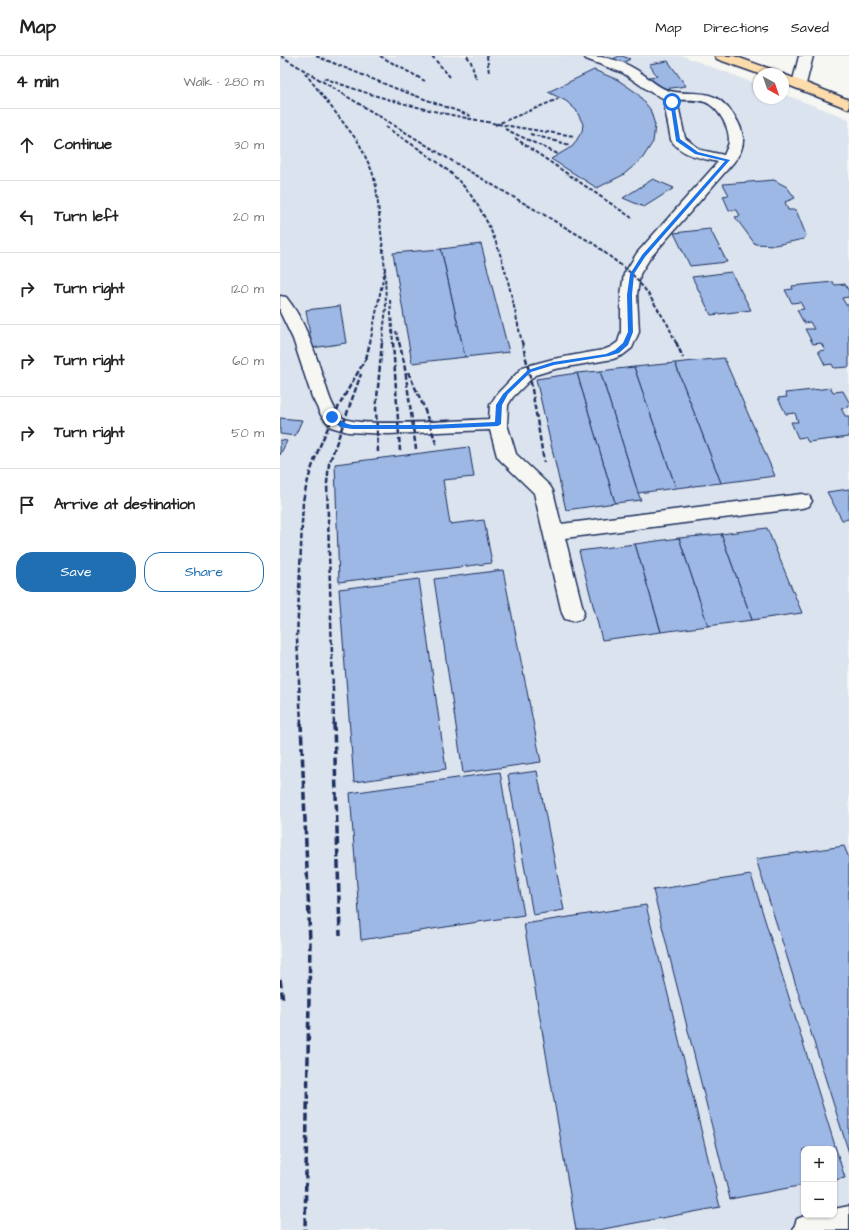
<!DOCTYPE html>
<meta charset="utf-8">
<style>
:root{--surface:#fff;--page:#f6f6f6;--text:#222;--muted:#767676;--line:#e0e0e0;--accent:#1f6fb2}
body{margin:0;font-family:"Architects Daughter",sans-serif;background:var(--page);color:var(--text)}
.controls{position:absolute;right:12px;bottom:12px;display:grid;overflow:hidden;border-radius:8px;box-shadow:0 1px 3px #0004}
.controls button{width:36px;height:36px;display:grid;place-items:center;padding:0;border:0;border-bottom:1px solid var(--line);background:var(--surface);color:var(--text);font:20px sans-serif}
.compass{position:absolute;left:473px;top:12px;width:36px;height:36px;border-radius:50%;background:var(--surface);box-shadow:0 1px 3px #0004;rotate:140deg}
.stop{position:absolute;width:12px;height:12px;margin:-9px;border:3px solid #1a73e8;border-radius:50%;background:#fff}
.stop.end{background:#1a73e8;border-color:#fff;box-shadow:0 1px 4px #0008}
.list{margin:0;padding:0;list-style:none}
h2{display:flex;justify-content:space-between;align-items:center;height:52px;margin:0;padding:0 16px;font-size:17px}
h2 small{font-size:13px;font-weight:400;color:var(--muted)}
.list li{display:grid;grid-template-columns:26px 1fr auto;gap:12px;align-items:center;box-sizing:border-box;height:72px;padding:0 16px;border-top:1px solid var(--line)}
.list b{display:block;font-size:15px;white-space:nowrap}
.list em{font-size:13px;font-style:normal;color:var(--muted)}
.actions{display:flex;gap:8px;padding:12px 16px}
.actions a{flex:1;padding:9px 0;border:1px solid var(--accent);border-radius:16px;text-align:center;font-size:14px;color:var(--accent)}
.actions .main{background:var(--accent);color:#fff}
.icon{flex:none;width:22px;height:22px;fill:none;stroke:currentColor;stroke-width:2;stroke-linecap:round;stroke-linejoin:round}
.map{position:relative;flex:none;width:569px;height:1174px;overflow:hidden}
header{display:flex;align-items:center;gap:24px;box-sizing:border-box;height:56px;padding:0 20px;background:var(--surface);border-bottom:1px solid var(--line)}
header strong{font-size:19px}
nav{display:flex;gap:22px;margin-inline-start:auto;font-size:14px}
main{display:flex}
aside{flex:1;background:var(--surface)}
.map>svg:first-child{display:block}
.built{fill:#dbe3ee;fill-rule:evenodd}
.building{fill:#9db8e4;stroke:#1b2f5e}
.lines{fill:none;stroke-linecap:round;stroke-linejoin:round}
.minor-casing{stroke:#1b2f5e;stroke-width:3}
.major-casing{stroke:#1b2f5e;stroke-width:3}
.minor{fill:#f6f6f2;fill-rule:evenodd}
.major{fill:#fddcac;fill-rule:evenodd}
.rail-far2{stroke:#1b2f5e;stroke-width:2;stroke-dasharray:4 2;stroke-linecap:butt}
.rail-far1{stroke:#1b2f5e;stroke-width:2.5;stroke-dasharray:5.5 2.5;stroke-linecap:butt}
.rail{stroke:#1b2f5e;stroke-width:3.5;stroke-dasharray:8 3.5;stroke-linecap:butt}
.route{fill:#1a73e8}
</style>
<header>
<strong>Map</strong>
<nav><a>Map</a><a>Directions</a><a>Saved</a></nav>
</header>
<main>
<aside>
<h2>4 min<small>Walk · 280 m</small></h2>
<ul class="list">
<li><svg class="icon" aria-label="ahead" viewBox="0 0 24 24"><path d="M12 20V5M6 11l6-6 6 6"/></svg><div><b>Continue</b></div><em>30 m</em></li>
<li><svg class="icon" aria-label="left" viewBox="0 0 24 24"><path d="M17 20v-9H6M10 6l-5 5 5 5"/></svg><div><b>Turn left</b></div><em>20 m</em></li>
<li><svg class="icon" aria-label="right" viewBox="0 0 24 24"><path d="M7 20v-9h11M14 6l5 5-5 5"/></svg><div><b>Turn right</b></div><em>120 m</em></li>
<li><svg class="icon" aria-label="right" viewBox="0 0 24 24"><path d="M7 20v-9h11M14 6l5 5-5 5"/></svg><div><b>Turn right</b></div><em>60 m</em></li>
<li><svg class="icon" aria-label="right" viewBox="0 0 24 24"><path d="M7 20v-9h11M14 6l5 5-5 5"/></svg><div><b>Turn right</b></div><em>50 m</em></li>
<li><svg class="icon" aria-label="arrive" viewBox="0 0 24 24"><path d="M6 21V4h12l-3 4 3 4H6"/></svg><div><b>Arrive at destination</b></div></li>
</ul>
<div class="actions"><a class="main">Save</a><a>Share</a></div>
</aside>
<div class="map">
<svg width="569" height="1174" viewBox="0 0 569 1174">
<rect width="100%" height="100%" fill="#f6f6f2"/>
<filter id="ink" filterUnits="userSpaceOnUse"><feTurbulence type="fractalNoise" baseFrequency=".025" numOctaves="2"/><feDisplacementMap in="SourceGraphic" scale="8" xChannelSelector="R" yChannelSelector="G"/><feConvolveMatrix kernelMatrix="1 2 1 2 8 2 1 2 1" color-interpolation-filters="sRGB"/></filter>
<g filter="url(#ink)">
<path class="built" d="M0,0H403L479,29V42H503V38L569,63V1174H0ZM524,1093H554V1159H524Z"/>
<g class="building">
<polygon points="339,0 342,0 350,3 343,7 333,3"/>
<polygon points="388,5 406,30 377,34 369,21 377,20 369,8"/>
<polygon points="314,14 338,24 357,37 370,53 375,69 373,86 362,103 343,119 317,132 271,103 293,90 302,75 303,68 296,54 286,45 268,36"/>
<polygon points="373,123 394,132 364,151 343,142"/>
<polygon points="494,124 507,131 515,142 505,146 508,154 516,154 526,179 524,183 495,189 475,188 455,161 460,160 457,154 449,154 443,140 449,139 443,128"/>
<polygon points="430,173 447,206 410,210 394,177"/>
<polygon points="201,188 229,296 185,301 161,193"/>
<polygon points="161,193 185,301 132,307 113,197"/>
<polygon points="451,216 471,254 431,259 412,221"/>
<polygon points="553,226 555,229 565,228 569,236 569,241 562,242 566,249 569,249 569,311 554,312 552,308 545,309 538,295 545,294 541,287 533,288 525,273 534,273 530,266 524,267 517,254 524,253 520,246 512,247 505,234 513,233 512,230"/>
<polygon points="60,250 66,287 32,292 26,254"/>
<polygon points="444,302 495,420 441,427 395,307"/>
<polygon points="395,307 441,427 396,432 354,311"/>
<polygon points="354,311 396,432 358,437 320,315"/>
<polygon points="320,315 358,437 361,444 335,447 297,317"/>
<polygon points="297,317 335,447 286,454 256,323"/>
<polygon points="551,332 553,336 563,335 569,346 569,351 561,352 565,360 569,360 569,381 528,386 525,381 518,382 511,366 518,366 515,357 506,358 498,342 507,341 505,337"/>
<polygon points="0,362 22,364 15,380 0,378"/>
<polygon points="0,384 7,385 0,399"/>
<polygon points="189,391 194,421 163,424 170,468 204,464 212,507 59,526 55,408"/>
<polygon points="569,433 569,463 562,464 547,436"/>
<polygon points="487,472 522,557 472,564 441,478"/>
<polygon points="441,478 472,564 428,570 399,482"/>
<polygon points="399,482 428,570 381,576 355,488"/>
<polygon points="355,488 381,576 322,584 299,495"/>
<polygon points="223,514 261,706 183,717 154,523"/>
<polygon points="139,523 166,713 74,726 59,533"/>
<polygon points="257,715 284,854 253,859 228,719"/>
<polygon points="220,716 244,859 81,884 70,737"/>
<polygon points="564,790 569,802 569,1097 476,803"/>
<polygon points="471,819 565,1122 554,1124 554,1093 524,1093 524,1129 450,1143 373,834"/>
<polygon points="366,849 440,1151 318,1174 296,1174 244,868"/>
</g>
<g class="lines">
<defs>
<g id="minor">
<path d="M304,0C327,0 346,5 364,19C371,24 378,31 387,34C399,39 416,35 429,39C445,43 464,68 463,85C463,93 458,101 453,107L370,202L360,218L357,239L359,276L352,292L343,299L333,303L275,313L255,319L233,341L228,349L227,368L236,398L270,430L273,435L281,468L522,438L529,440L532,445L529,450L522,452L285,482L304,557L301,563L293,565L285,563L282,557L254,437L220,404L217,400L210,374L108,378L68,376L51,371L41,359L32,341L13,283L0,256V240L6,241C26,266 34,294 44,324C48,336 52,354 63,362C78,372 185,364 209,363L210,349L217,338L243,311L273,303L323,294L331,291L338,286L341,276V239L344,218L357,197L438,106C421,102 402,100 391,84L383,42L372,37L343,17L306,3ZM397,44C405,44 416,43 425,46C438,51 449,70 449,84C449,89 446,94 444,99L421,94L405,82Z"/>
<polygon points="519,0 533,0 526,28 524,31 514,31 512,28"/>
<polygon points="569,1150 569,1174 513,1174 517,1163 527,1159 554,1159 554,1153"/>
</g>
<g id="major">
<polygon points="435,0 454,0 496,15 498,18 479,18 437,3"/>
<polygon points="503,18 569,44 569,53 503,27"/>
</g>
</defs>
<use href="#minor" class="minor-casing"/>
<use href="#major" class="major-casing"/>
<use href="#minor" class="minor"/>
<use href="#major" class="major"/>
<g class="rail-far2">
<polyline points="1,0 187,114 314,188 352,218 367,236 388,269 396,287"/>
<polyline points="36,0 117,33 191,60"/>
<polyline points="100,0 145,25"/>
<polyline points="152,0 170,21"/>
<polyline points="187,0 191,6 196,23"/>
<polyline points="207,0 209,17"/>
<polyline points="25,17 79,87 92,115 96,130 105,213 106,252 102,287"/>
<path d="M44,22C125,53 209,68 295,80"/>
<polyline points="215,69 278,43"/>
<path d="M106,71C133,90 165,107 186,133C221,176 230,234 242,287"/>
<polyline points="225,73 278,98"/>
<polyline points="250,78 290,89"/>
<polyline points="235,82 352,162"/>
<polyline points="110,244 113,287"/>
<polyline points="116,275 119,287"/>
<polyline points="90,287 105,213"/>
</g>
<g class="rail-far1">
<polyline points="113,286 120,395"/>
<polyline points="119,286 124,306 136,393"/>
<polyline points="242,286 249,315 264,406"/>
<polyline points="396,286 403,302"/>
<polyline points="86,303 90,286"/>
<polyline points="128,316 143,349 157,390"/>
<polyline points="98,396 96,354 102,286"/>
<path d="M21,668L17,582L23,445C34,390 60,347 88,299"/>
<polyline points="54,668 47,427 49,408 81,318"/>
</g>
<g class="rail">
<polyline points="21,667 30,886 25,1174"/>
<polyline points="54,667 60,879"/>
<polyline points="0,923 3,945"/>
</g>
</g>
</g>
<path class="route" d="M390,45L394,46L400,83L418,96L450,104L365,201L354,218L352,239L353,276L348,289L339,297L329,300L274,309L251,316L228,338L222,349L221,368L218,370L151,373H72L60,371L50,362V360C57,360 63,368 72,369H151L215,366L216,349L223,338L248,314L273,306L326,298L335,294L343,287L348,276L347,239L350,218L362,199L445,105L415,98L396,85Z"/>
</svg>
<div class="controls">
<button>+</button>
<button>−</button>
</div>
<svg class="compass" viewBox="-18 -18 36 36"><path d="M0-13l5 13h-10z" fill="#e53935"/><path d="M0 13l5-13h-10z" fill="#767676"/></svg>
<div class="stop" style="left:392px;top:46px"></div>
<div class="stop end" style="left:52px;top:361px"></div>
</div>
</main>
